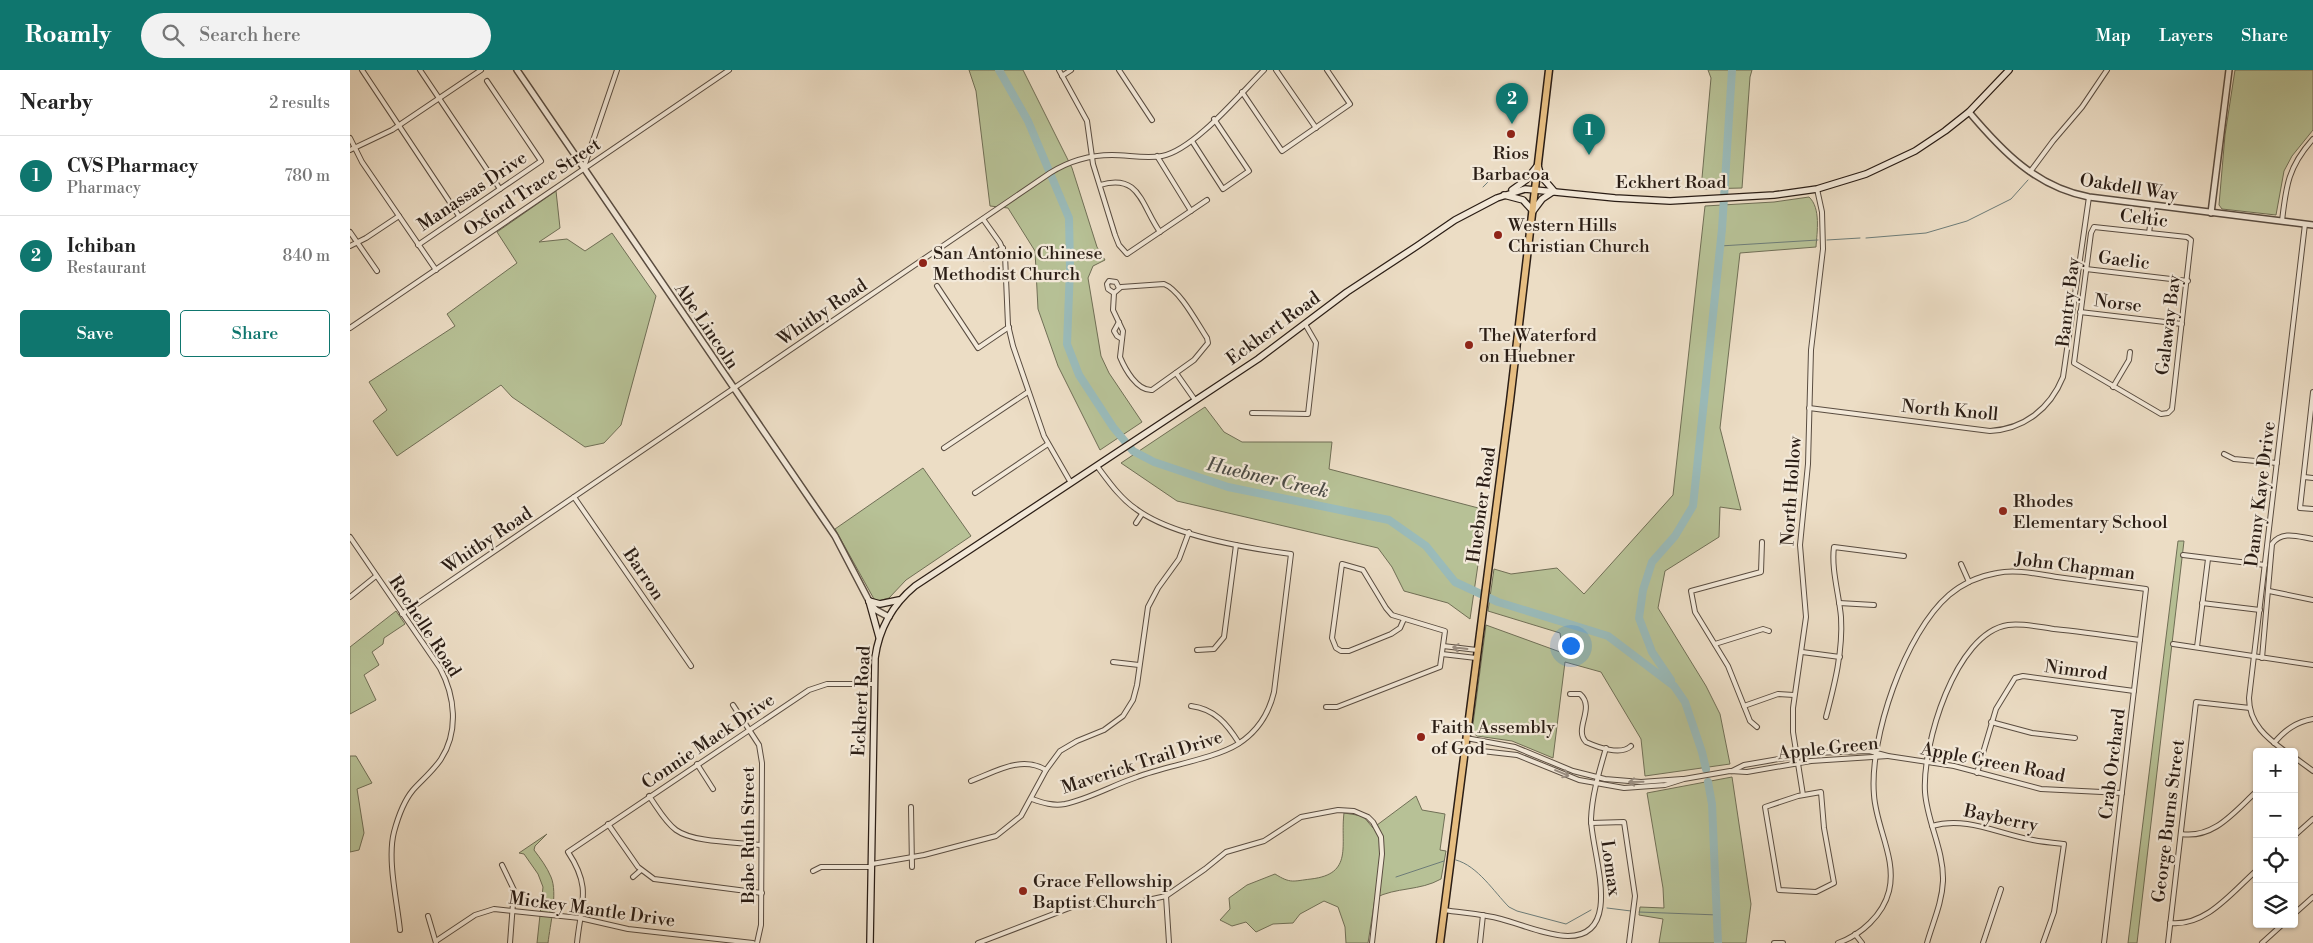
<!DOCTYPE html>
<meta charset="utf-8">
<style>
:root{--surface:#fff;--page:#f2f2f2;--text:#222;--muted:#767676;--line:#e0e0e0;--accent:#0f766e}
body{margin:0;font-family:"Libre Bodoni",serif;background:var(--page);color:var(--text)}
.controls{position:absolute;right:15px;bottom:15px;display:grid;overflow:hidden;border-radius:5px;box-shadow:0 1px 4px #0004}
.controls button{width:45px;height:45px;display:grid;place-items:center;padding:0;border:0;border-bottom:1px solid var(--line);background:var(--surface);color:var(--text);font:25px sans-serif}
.you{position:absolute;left:1220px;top:575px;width:18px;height:18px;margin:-12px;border:4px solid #fff;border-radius:50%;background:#1a73e8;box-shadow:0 0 0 8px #1a73e833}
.badge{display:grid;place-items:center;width:32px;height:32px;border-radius:50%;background:var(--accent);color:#fff;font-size:16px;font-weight:700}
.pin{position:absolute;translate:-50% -41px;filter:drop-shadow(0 1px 2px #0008)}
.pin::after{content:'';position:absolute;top:26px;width:18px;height:15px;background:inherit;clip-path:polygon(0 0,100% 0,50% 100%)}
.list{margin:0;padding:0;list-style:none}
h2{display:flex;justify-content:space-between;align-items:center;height:65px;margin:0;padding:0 20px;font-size:21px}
h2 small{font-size:16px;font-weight:400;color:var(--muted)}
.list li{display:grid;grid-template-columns:32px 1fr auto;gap:15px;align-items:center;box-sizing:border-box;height:80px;padding:0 20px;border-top:1px solid var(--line)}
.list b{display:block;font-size:19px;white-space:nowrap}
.list p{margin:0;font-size:16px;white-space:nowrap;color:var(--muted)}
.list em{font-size:16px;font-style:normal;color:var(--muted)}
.actions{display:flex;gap:10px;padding:15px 20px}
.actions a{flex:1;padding:11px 0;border:1px solid var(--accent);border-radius:5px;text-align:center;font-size:18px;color:var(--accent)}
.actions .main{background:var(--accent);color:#fff}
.icon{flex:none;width:28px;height:28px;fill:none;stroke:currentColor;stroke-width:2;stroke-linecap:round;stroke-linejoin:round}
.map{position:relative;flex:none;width:1963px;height:873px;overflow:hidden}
header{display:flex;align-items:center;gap:30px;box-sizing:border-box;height:70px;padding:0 25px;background:var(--accent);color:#fff}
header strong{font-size:24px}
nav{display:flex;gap:28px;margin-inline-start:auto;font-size:18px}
.search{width:350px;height:45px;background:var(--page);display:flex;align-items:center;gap:12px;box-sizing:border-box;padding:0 18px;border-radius:28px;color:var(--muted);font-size:19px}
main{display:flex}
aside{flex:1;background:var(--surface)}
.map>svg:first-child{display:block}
.green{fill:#b7c196;stroke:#706f56}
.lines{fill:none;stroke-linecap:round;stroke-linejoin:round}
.stream{stroke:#6d7c78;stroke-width:1}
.river{stroke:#9abbba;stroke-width:8}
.minor-casing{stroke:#5a4d41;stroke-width:6}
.tertiary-casing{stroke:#5a4d41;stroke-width:8}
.secondary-casing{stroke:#2a1d15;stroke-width:8}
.primary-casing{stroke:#2a1d15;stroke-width:9}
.minor{stroke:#f3e9d9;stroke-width:4}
.tertiary{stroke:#f3e9d9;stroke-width:5}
.secondary{stroke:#f3e9d9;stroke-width:5.5}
.primary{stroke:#e6be82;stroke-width:6}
.oneway{stroke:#998d81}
.poi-dot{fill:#8f2418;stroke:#f3e9d9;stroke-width:2}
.labels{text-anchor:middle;stroke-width:4.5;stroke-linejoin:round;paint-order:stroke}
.poi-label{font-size:18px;fill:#2a1d15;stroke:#f3e9d9;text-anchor:start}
.street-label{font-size:18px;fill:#2a1d15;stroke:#f3e9d9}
.water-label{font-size:19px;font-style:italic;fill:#4c4c47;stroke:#f3e9d9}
</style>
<header>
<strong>Roamly</strong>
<div class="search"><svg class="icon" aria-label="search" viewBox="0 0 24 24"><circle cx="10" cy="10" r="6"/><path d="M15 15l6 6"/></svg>Search here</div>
<nav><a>Map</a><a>Layers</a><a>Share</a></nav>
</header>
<main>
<aside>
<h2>Nearby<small>2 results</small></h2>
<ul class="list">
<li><span class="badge">1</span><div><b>CVS Pharmacy</b><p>Pharmacy</p></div><em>780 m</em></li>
<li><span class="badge">2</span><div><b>Ichiban</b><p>Restaurant</p></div><em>840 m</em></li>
</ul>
<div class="actions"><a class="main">Save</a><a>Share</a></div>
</aside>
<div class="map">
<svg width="1963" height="873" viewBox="0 0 1963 873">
<rect width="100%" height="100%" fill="#ecddc5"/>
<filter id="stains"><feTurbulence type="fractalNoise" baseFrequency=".004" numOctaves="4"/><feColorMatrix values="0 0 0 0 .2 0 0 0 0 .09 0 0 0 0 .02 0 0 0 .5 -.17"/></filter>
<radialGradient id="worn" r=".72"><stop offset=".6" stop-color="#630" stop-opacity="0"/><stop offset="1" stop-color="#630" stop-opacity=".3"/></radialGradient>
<g class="green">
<polygon points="619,0 673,0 722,98 747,177 755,190 743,196 738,208 751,286 759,303 792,352 750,380 708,296 688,239 685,181 658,138 640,136 626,21"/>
<polygon points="1358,0 1402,0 1400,7 1392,118 1351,119 1361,8"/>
<polygon points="1885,0 1963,0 1963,60 1942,86 1934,101 1926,145 1872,139 1869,135 1875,65"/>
<polygon points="206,121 210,158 189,172 217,169 235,181 262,163 306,226 271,355 254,373 235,377 162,327 151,315 47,386 23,351 37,340 19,312 105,256 97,244 167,193 147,162"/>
<path d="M1459,127C1471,138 1467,162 1466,177L1390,183L1370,358L1391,440L1370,437L1369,467L1315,501L1308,538L1356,616L1370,644L1380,694L1295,706L1291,669L1251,602L1215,592L1203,688L1162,671L1127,666L1122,662L1136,555L1213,583L1210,563L1138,541L1144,499L1161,504L1207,498L1234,524L1323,425L1355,136L1424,132Z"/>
<polygon points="855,337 874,362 892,372 982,372 979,399 1136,440 1120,549 1098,533 1054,521 1042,497 1028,478 827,431 771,393"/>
<polygon points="573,398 621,466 556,510 539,528 528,531 524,529 485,459"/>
<polygon points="1828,471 1834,471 1787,873 1778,873"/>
<polygon points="46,541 55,554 34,568 33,574 22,582 29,595 14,605 26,630 0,644 0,577"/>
<polygon points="0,686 6,686 22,713 7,719 14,763 9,780 0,782"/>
<polygon points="1382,707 1401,834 1396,873 1309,873 1313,849 1289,845 1290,837 1314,838 1313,818 1297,723"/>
<path d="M1066,726L1072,740L1095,744L1090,780L1096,781L1091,809C1070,821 1046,817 1025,828L1018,873H996L995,857L988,837L974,831L950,844L943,853L923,854L906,862L896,852L882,856L870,850L880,839L879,828L897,815L925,804C941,814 943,811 961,809C1004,804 990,775 994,743L1013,746L1023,758Z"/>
<path d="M197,764L185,776L184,780C190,788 197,797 201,807C208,823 200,855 198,873H187L193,817L188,804L174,784L169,783Z"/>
</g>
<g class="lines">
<g class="stream">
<polyline points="1150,80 1156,83"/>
<polyline points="1133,117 1143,107"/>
<polyline points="1516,168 1576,163 1617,151 1661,129 1678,110"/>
<polyline points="1477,170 1510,168"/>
<polyline points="1370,176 1468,170"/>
<path d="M1106,790C1128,796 1144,822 1159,837L1167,841L1216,854L1241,840"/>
<polyline points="1046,807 1094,791"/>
<polyline points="1257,838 1281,841"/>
<polyline points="1289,842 1368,845"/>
</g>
<g class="river">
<polyline points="649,0 678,51 719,148 720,198 717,274 729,305 763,357 783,381 804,392 878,417 1039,450 1076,476 1105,512 1148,532 1258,566 1324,616 1335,632 1352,682 1356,699"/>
<polyline points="1321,610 1302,582 1289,548 1293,520 1302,492 1325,466 1343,436 1372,159 1382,0"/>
<polyline points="1358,712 1362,734 1368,873"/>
</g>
<defs>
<g id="minor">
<polyline points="12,0 109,146"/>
<polyline points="70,0 150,119"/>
<polyline points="709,0 737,51 743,94 765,165 769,175 777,184 857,130"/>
<polyline points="769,0 802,50"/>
<polyline points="926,0 966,58"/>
<polyline points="712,6 721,0"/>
<polyline points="892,22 932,81 1000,34 977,0"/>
<polyline points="0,68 12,92 86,200"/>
<polyline points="842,71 873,119 899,101 864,49"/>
<polyline points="0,80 42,60 131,0"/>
<polyline points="807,86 841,141"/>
<polyline points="234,97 267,0"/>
<polyline points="1680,102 1703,71 1732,37 1757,0"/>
<path d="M750,115C790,103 791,135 810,162"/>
<polyline points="633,149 650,173 655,185 658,255 663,276 694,366 721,413"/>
<path d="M1932,151C1936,116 1938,97 1963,69"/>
<polygon points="1744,157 1837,167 1841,170 1822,339 1818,343 1811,344 1724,293 1741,163"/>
<polyline points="0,162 27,201"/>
<polyline points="1799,163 1803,135"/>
<polyline points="68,175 191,91 137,11"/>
<polyline points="0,176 16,168 49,146"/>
<polyline points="634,188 653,178"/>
<polyline points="1736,199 1838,211"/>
<path d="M814,214C830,220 847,253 857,268L858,273L844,290L802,320C787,321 775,299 770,287L773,261L763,240L764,223L771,217Z"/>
<polyline points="587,216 628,278 659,257"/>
<polyline points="764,223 758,219 757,214 759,211 766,212 769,218"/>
<polyline points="1730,242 1832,254"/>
<polyline points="769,252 764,261 767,266 772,269"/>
<polyline points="0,258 379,0"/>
<polyline points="826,303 845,330"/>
<polyline points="1763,317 1779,290 1780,282"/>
<polyline points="1963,322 1950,438 1963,439"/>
<path d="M1459,338L1640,361C1674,359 1700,339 1713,307L1739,127"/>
<polyline points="902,343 958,344 966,273 955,254"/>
<polyline points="594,378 678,322"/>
<polyline points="1874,384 1884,389 1927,393"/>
<polyline points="1954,407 1963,408"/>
<polyline points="625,423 698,374"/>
<polyline points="224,427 341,596"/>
<polyline points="786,453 792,444"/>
<path d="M0,467L90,598C105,626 109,661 91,689C83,701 72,710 63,720C53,732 48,747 44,762C37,789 47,831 50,860"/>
<polyline points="1833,485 1915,495"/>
<polyline points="1611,494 1619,512"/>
<polyline points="1919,521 1963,530"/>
<polyline points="0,527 26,506"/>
<polyline points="1489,533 1524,535"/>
<polyline points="1852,533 1910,540"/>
<path d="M52,544L700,103C719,91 739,85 762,85C778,85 796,89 812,86C844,80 890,24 914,0"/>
<polyline points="1365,574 1413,559 1419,561"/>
<polyline points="1823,574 1963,595"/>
<polyline points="1093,576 1127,580"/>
<polyline points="1847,577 1858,489"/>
<polyline points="847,580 864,579 874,567 886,475"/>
<polyline points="1452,582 1490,587"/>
<polyline points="1092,584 1126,588"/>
<path d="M1912,588L1922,474C1932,460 1949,467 1963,469"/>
<polyline points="763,592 789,595"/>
<path d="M1220,624H1230C1246,638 1223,659 1236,672C1247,677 1271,686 1281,676"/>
<polyline points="383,635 409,675 412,693 411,855 407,873"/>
<path d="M841,636C865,639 877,654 889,673"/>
<polyline points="1394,636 1428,624 1444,625"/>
<polyline points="976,637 987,637 1090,597 1095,561 1042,545 1036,538 1013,500 992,494 982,568 986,578 991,581 999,581 1041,564 1050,558 1054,549"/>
<path d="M1476,647C1485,613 1493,581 1491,547C1489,524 1481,499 1484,477L1554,486"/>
<polyline points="1641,652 1682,663 1725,668"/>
<polyline points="1407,657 1400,651 1378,596 1345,542 1341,521 1411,502 1412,472"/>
<polyline points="1116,668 1165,677 1223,701 1255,709 1291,712 1332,709"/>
<path d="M1924,673C1935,660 1946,652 1963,649"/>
<polyline points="1114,679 1167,685 1229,710 1274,718 1315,715 1334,709 1380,701 1397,702 1461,691 1538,686"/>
<path d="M1936,682C1917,668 1899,654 1899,628L1955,154"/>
<polyline points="1944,687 1963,701"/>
<polyline points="347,694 363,719"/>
<polyline points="1382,701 1394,695 1464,683 1519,681 1538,686 1604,696 1691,719 1772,723"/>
<polyline points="1627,703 1646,639 1665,608 1673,606 1784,621"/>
<path d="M621,711C645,702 671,685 696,700"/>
<polygon points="1471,722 1474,758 1484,813 1466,822 1429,820 1415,737 1448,726"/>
<polyline points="1453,725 1443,662 1443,638 1456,547 1450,475 1458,394 1461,280 1473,179 1472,142 1467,119"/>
<path d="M299,726C307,737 315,752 326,760C344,773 389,772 411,775"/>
<path d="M682,729C693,733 703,736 715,734C739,729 763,715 787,707C815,696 864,689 888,674C907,662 919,643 924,622L941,484C896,478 822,466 786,439C770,428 759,412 747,396"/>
<polyline points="561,737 562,797"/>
<polyline points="1241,753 1274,752 1285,826 1279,873"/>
<polyline points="258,754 288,797 304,809 412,823"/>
<path d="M1582,756C1616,746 1649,764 1683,770C1693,772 1704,773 1714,774L1704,842L1693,873"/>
<path d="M1831,764C1864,769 1884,742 1907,721"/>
<polyline points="1944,766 1963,749"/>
<polyline points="522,794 574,785 646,766 671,746 696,700 710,681 727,671 754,660 773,646 783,630 787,615 798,537 808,518 829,489 839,462"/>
<polyline points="152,795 164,820 160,873"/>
<polyline points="463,801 471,797 522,797"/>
<polyline points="283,807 291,800"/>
<polyline points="816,826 819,873"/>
<path d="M1094,840C1113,843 1133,844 1151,849C1170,854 1198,866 1218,866C1275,866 1241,781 1241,749C1242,725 1249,702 1256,678"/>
<polyline points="1944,844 1963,827"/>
<polyline points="78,846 86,873"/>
<path d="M1820,853C1856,857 1882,822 1907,800"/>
<polyline points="1505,864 1512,873"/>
<polyline points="86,871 125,845 144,839 230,848 278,859 403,873"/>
<path d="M227,873C231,833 242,818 218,782L459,620L477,614H523"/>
<polyline points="628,873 722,837 749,833 789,832 816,826 855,799 876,782 914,771 951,747 988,740 1004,741 1018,747 1023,752 1031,767 1032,784 1022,873"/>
<polyline points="1130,873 1133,845"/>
<polyline points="1424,873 1433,873"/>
<path d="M1488,873C1511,865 1533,845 1539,821C1547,789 1526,757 1524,725C1519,668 1555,563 1599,525C1612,514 1630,506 1647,503C1666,499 1687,504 1707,507C1737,511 1766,515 1796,519L1754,873"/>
<path d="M1577,873C1583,852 1592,833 1593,811C1594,780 1577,752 1575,722C1572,676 1605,563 1658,555C1673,553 1689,557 1704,559C1733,562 1761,566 1790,570"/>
<polyline points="1633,873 1651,819"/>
<polyline points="1818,873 1846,632 1900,638"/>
<polyline points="1912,873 1933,854"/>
</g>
<g id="tertiary">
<polyline points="167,0 485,466 519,531 526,540 539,547"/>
<path d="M1619,42C1652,81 1686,117 1739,127L1963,155"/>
<polyline points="1861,143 1879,0"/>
</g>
<g id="secondary">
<polyline points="1162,120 1176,110 1188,95"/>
<polyline points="1154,125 1173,130 1183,141 1192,129 1204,121 1191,106 1188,96"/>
<polyline points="519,531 529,567"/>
<polyline points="519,531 530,534 549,530"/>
<path d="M520,873L525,588C529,559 542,535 565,516L908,289L997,222L1067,176L1105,150L1147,128L1175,119L1265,128L1320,131L1424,125L1467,119L1516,104L1565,81L1595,61L1619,42L1659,0"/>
</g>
<polyline id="primary" points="1090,873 1160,331 1199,0"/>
</defs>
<use href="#minor" class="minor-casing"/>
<use href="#tertiary" class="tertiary-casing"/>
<use href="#secondary" class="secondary-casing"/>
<use href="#primary" class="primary-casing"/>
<use href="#minor" class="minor"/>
<use href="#tertiary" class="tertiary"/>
<use href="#secondary" class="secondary"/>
<use href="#primary" class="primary"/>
</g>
<defs><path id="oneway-shaft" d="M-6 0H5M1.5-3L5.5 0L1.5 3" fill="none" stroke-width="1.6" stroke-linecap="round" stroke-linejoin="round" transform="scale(1.25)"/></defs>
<g class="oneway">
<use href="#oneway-shaft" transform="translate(1110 578) rotate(-173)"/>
<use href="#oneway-shaft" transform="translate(1212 703) rotate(23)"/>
<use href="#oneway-shaft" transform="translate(1286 712) rotate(179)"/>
</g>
<g class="poi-dot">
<circle cx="1161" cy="64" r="5"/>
<circle cx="1148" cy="165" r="5"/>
<circle cx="573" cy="193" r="5"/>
<circle cx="1119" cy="275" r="5"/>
<circle cx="1653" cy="441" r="5"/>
<circle cx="1071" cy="667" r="5"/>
<circle cx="673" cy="821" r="5"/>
</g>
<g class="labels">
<g class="poi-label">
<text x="1161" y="89" text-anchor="middle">Rios<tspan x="1161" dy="21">Barbacoa</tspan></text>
<text x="1158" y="161">Western Hills<tspan x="1158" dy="21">Christian Church</tspan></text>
<text x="583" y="189">San Antonio Chinese<tspan x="583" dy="21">Methodist Church</tspan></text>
<text x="1129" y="271">The Waterford<tspan x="1129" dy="21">on Huebner</tspan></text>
<text x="1663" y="437">Rhodes<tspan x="1663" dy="21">Elementary School</tspan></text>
<text x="1081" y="663">Faith Assembly<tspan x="1081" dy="21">of God</tspan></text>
<text x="683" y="817">Grace Fellowship<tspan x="683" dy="21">Baptist Church</tspan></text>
</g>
<g class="street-label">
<text x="1321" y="118">Eckhert Road</text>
<text transform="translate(182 117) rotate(-34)" y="6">Oxford Trace Street</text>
<text transform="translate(1779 117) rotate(9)" y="6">Oakdell Way</text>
<text transform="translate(122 121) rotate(-34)" y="6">Manassas Drive</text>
<text transform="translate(1794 148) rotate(7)" y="6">Celtic</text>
<text transform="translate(1774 190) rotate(7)" y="6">Gaelic</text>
<text transform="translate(1718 232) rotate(-83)" y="6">Bantry Bay</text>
<text transform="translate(1768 233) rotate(7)" y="6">Norse</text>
<text transform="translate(472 242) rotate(-34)" y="6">Whitby Road</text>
<text transform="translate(1818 255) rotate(-83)" y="6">Galaway Bay</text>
<text transform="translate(357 256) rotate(56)" y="6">Abe Lincoln</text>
<text transform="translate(923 258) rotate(-36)" y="6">Eckhert Road</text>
<text transform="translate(1600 340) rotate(5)" y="6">North Knoll</text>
<text transform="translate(1441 421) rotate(-86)" y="6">North Hollow</text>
<text transform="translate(1910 424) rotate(-83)" y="6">Danny Kaye Drive</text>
<text transform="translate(1131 435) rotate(-82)" y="6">Huebner Road</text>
<text transform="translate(137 470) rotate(-34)" y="6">Whitby Road</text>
<text transform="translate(1725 496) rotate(7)" y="6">John Chapman</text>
<text transform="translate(294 504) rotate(56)" y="6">Barron</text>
<text transform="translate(75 556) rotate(57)" y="6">Rochelle Road</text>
<text transform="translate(1726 600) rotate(7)" y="6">Nimrod</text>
<text transform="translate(511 631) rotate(-87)" y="6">Eckhert Road</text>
<text transform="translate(358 671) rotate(-34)" y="6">Connie Mack Drive</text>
<text transform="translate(1478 678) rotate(-6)" y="6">Apple Green</text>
<text transform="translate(792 692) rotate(-18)" y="6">Maverick Trail Drive</text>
<text transform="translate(1643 692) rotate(11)" y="6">Apple Green Road</text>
<text transform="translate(1762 694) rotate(-83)" y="6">Crab Orchard</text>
<text transform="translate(1651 748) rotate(12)" y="6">Bayberry</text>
<text transform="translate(1818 751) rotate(-83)" y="6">George Burns Street</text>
<text transform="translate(398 765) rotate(-90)" y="6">Babe Ruth Street</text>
<text transform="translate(1261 798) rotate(82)" y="6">Lomax</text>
<text transform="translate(242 839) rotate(8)" y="6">Mickey Mantle Drive</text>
</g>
<g class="water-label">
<text transform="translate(918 407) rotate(13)" y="7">Huebner Creek</text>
</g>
</g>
<rect width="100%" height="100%" filter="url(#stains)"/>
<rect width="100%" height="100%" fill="url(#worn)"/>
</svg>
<div class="controls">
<button>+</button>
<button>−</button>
<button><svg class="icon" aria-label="locate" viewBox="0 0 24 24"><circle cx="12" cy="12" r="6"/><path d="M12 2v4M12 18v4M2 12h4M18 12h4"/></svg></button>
<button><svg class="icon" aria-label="layers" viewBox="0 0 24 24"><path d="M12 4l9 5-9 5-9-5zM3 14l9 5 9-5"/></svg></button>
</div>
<div class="you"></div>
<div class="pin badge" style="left:1239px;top:85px">1</div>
<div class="pin badge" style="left:1162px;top:54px">2</div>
</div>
</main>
